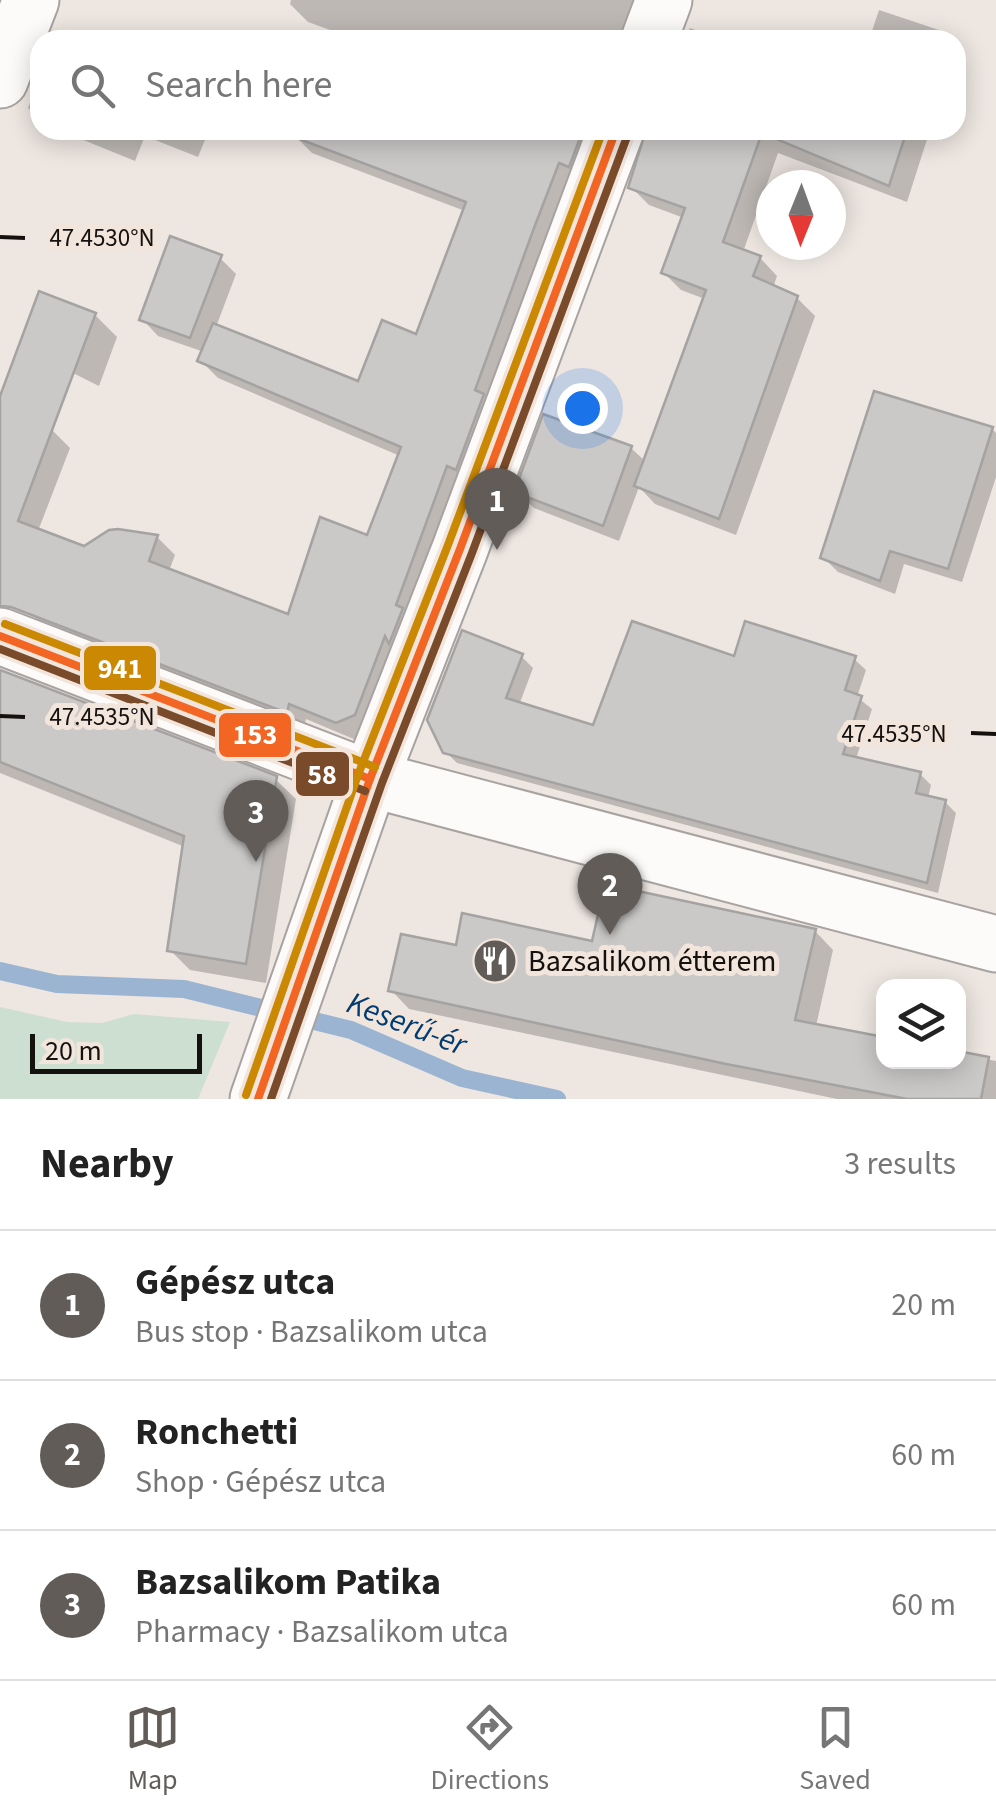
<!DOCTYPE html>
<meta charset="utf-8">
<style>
:root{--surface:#fff;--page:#f6f6f6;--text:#222;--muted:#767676;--line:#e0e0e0;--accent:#615c58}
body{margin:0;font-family:"Source Sans 3",sans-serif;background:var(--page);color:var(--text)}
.controls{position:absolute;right:30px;bottom:30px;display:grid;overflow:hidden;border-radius:20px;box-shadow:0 5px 25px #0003}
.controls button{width:90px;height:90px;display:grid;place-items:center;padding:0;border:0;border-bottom:2px solid var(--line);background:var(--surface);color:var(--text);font:50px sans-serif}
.compass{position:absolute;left:756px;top:170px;width:90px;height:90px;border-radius:50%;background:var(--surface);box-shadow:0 5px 25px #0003;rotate:181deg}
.scale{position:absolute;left:30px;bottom:25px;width:172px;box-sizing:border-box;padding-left:10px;border:5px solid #15110e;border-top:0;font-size:28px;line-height:35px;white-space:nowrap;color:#15110e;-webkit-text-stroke:8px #f2e5dc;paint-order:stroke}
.you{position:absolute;left:582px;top:408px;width:35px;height:35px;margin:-25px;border:8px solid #fff;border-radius:50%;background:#1a73e8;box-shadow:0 0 0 15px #1a73e833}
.badge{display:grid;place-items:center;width:65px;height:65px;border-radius:50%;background:var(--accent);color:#fff;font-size:32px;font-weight:700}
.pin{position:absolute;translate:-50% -82px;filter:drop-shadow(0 2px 5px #0008)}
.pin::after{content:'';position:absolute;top:52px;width:35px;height:30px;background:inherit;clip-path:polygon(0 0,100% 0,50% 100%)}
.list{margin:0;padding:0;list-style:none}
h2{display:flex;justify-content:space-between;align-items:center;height:130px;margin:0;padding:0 40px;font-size:42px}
h2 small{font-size:32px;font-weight:400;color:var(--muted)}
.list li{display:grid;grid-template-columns:65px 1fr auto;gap:30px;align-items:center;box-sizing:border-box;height:150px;padding:0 40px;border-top:2px solid var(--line)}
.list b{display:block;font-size:38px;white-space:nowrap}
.list p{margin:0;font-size:32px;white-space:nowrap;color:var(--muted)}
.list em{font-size:32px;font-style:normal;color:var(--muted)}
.icon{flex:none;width:55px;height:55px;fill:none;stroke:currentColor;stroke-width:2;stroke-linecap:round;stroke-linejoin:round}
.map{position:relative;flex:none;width:996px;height:1099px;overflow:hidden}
.search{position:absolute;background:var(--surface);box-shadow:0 5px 25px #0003;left:30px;right:30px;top:30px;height:110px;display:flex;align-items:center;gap:25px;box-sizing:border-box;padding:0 35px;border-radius:30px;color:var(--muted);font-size:38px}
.sheet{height:580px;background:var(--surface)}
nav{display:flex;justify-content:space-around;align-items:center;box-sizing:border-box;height:140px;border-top:2px solid var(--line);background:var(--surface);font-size:28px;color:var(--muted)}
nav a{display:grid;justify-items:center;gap:5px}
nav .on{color:var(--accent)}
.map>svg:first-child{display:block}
.green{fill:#cddfd0}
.shadow{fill:#0003}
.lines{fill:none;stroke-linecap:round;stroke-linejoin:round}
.stream{stroke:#9ab4d2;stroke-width:18}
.building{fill:#cbc8c8;stroke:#a5a2a2;stroke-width:2.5}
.minor-casing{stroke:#a8a3a0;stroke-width:59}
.tertiary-casing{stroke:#a8a3a0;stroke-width:59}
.minor{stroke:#fcfbfa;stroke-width:55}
.tertiary{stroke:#fcfbfa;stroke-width:55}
.bus-1-casing{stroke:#f2e5dc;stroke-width:15}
.bus-2-casing{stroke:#f2e5dc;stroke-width:15}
.bus-3-casing{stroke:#f2e5dc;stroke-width:15}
.bus-1{stroke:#f26522;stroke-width:8}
.bus-2{stroke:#7a4b2a;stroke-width:8}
.bus-3{stroke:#ca8803;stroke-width:8}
.ticks{fill:none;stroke:#15110e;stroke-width:4}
.labels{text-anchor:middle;stroke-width:10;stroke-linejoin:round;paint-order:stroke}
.poi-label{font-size:30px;fill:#15110e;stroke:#f2e5dc;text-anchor:start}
.water-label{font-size:32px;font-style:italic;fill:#003b72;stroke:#f2e5dc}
.ticks-label{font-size:25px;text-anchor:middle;fill:#15110e;stroke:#f2e5dc;stroke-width:10;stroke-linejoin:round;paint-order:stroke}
.line-badge{stroke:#f2e5dc;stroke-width:4}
.badge-label{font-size:28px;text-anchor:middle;font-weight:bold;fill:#fff}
</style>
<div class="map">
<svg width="996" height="1099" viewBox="0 0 996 1099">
<rect width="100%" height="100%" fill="#ede6e1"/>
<polygon class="green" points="0,1007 67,1022 102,1023 134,1014 230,1022 198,1099 0,1099"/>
<g class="shadow">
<polygon points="291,0 641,0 641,40 330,40 333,31 308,22 290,4"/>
<polygon points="879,10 939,30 949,40 869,40"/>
<polygon points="690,28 722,40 685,40"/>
<polygon points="40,79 40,119 28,108"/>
<polygon points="59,130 209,130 198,157 145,136 135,161"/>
<polygon points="296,130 609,130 373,732 356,740 306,719 304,729 48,630 30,612 0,595 0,413 52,430 70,448 38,531 84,549 157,537 175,555 169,571 290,617 369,538 400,456 218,378 200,360 204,352 158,336 142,319 220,258 236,274 216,327 360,385 417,337 465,211 312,153 294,135"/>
<polygon points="649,130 930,130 907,202 778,153 743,252 760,258 777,276 773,288 797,298 815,316 736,535 655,504 639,487 619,541 534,508 517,492 631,448 646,462 705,299 681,290 663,272 684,218 649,205 631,187"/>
<polygon points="95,315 117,337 99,386 47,360"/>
<polygon points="992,429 996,433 996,477 962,582 904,564 895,594 838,572 823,557"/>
<polygon points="522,657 533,668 519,705 595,728 735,659 854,659 866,670 857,697 872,709 856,759 920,774 931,785 928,798 945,802 956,813 938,893 457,763 445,751"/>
<polygon points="0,676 275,779 296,799 266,983 190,970 170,950 185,847 0,773"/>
<polygon points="815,931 833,950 816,1026 884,1062 958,1062 958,1054 996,1061 996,1099 837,1099 409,1009 391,990 458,948"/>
</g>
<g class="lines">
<polyline class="stream" points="0,971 57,984 184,989 351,1030 462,1078 557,1099"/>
</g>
<g class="building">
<polygon points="287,130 583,130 569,167 559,163 534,228 475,390 484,394 456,470 447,466 396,605 403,608 389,644 385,636 355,715 336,723 289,704 287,713 11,607 0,606 0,396 39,291 96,313 18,521 84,546 109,530 118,529 158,535 149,561 288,614 320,517 367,535 401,447 197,361 213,323 358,381 382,320 416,334 466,202 286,134"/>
<polygon points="646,130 907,130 889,186 762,133 723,242 761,256 753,276 798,296 719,519 634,486 706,290 661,273 685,208 628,188"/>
<polygon points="170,236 222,255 190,338 139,320"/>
<polygon points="874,391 993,427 948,569 890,551 880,581 820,558"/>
<polygon points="543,414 632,446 603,526 514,492"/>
<polygon points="632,621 734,656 745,621 856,656 845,690 862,696 843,754 921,772 916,793 946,800 927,883 443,753 427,720 462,630 523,654 506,698 593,725"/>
<polygon points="0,670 277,776 246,964 167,951 184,836 0,762"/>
<polygon points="605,884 816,929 795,1020 884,1037 884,1062 958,1062 958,1051 989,1057 981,1099 907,1099 726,1064 388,991 401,934 456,945 462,913 592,941"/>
</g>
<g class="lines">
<defs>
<g id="minor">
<polyline points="649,40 664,0"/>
<polyline points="0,80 31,0"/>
<polyline points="616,130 460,549 370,779 996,944"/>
</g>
<polyline id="tertiary" points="0,636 370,779 258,1099"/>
</defs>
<use href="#minor" class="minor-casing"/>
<use href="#tertiary" class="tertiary-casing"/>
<use href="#minor" class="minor"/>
<use href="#tertiary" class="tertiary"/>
<defs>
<g id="bus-1">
<polyline points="0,636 370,779"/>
<polyline points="258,1099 370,779 460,549 616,130"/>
</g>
<g id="bus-2">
<polyline points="0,649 365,791"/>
<polyline points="271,1099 382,783 472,553 628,134"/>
</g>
<g id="bus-3">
<polyline points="5,624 375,767"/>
<polyline points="246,1095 358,775 448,545 603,130"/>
</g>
</defs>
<use href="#bus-1" class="bus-1-casing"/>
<use href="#bus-2" class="bus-2-casing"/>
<use href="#bus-3" class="bus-3-casing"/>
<use href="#bus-1" class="bus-1"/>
<use href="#bus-2" class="bus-2"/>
<use href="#bus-3" class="bus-3"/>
</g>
<path class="ticks" d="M0,237L25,238M0,716L25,717M971,733L996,734"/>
<defs>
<symbol id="restaurant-disc" viewBox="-11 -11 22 22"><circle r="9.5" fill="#615c58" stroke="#f2e5dc"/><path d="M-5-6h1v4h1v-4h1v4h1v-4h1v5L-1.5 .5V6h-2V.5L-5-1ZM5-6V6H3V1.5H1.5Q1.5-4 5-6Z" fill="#fff"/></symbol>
</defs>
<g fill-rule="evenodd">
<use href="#restaurant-disc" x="470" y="936" width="50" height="50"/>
</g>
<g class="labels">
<g class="poi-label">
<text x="528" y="971">Bazsalikom étterem</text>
</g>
<g class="water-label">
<text transform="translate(407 1023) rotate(21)" y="11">Keserű-ér</text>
</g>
</g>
<g class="ticks-label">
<text x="102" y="246">47.4530°N</text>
<text x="102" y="725">47.4535°N</text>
<text x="894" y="742">47.4535°N</text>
</g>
<g class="line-badge">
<rect x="82" y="644" width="76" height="48" rx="10" fill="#ca8803"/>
<rect x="217" y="711" width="76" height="48" rx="10" fill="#f26522"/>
<rect x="294" y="750" width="57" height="48" rx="10" fill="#7a4b2a"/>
</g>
<g class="badge-label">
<text x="120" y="678">941</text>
<text x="255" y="744">153</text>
<text x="322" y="784">58</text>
</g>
</svg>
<div class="controls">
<button><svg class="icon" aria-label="layers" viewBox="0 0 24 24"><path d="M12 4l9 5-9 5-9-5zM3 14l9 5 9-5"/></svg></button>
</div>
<svg class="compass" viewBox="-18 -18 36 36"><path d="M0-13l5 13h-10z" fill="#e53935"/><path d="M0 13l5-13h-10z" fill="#767676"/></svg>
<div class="scale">20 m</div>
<div class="you"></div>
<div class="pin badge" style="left:497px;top:550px">1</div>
<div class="pin badge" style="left:610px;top:935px">2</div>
<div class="pin badge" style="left:256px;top:862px">3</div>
<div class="search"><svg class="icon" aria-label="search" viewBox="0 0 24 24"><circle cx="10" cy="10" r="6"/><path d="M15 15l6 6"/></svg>Search here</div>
</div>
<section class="sheet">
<h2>Nearby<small>3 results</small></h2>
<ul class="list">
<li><span class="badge">1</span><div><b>Gépész utca</b><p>Bus stop · Bazsalikom utca</p></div><em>20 m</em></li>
<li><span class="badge">2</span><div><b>Ronchetti</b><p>Shop · Gépész utca</p></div><em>60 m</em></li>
<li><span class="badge">3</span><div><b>Bazsalikom Patika</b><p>Pharmacy · Bazsalikom utca</p></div><em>60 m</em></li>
</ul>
</section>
<nav>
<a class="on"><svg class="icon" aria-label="map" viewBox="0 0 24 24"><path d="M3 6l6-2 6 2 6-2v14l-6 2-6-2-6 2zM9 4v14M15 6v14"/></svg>Map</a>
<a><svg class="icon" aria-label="directions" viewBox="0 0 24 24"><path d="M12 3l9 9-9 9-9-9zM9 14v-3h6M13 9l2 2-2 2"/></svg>Directions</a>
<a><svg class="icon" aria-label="saved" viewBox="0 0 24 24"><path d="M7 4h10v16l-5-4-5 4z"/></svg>Saved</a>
</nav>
